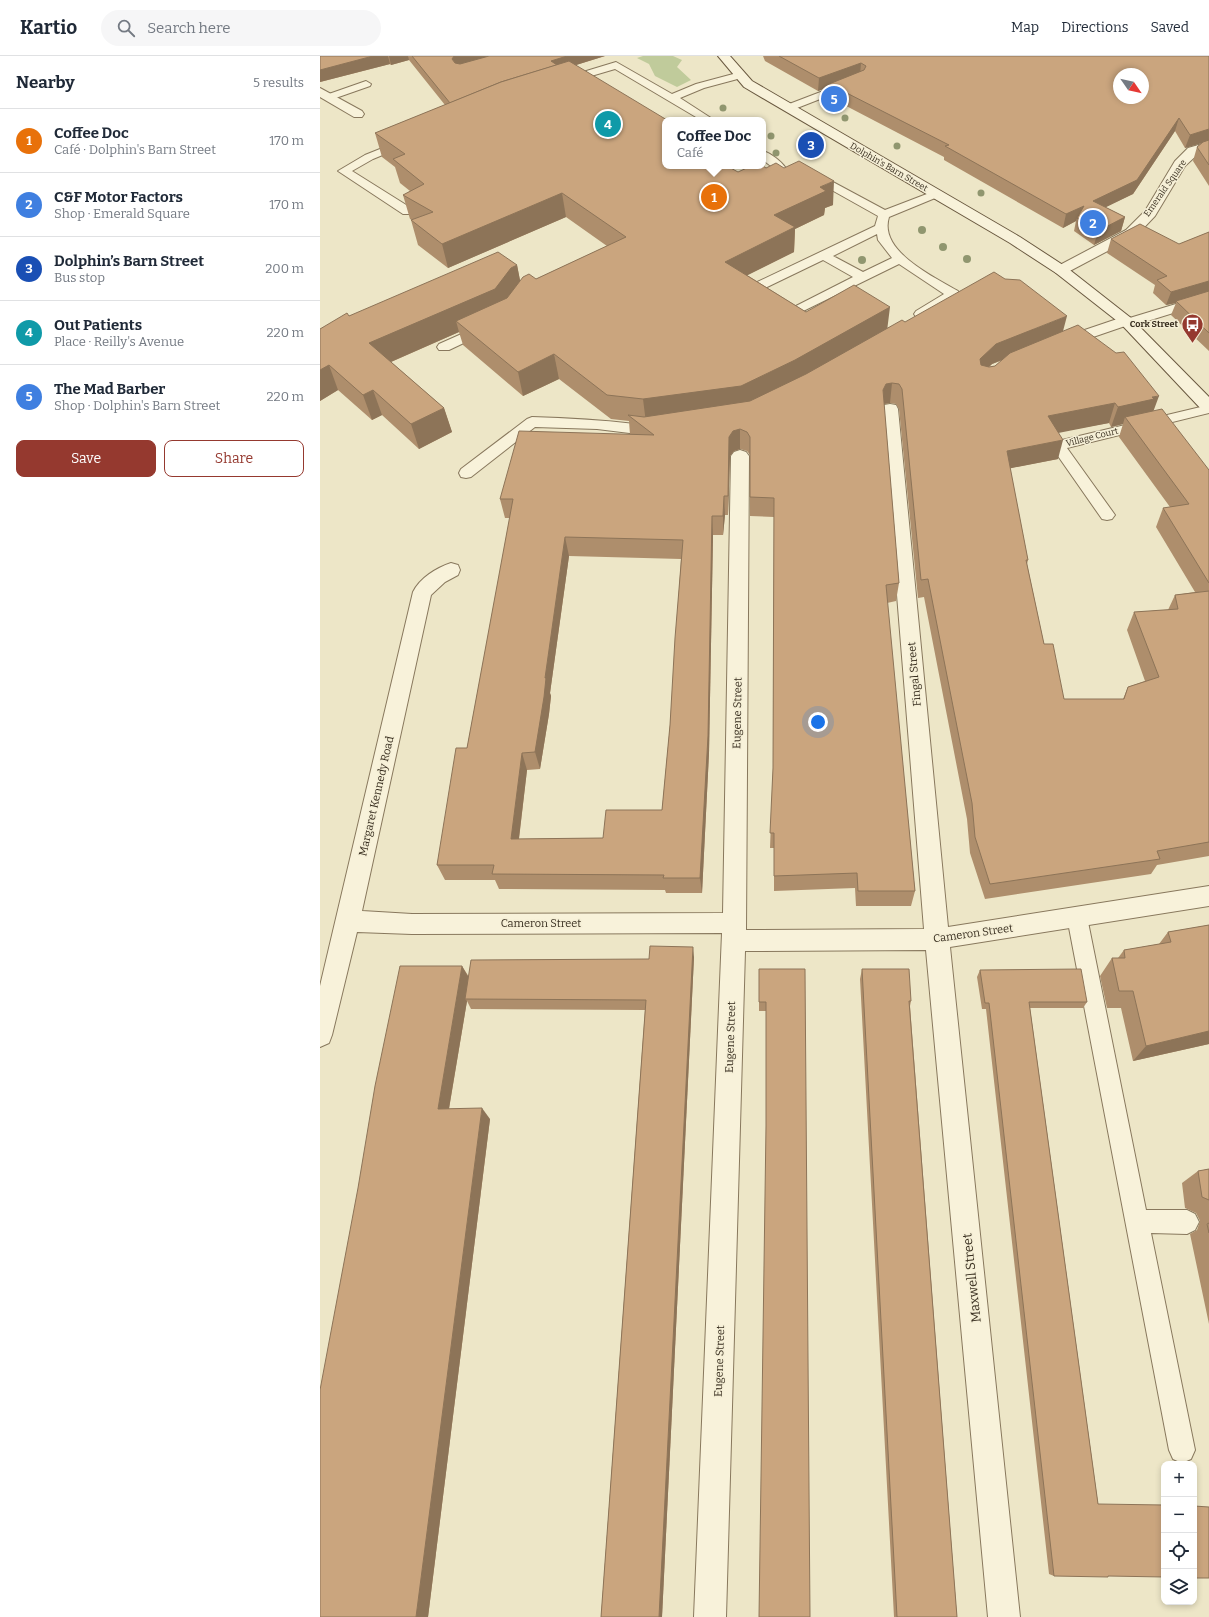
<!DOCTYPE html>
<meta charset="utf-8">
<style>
:root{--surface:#fff;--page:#f6f6f7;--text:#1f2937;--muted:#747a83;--line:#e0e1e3;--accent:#95392f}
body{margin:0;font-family:Bitter,serif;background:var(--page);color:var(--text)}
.controls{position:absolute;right:12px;bottom:12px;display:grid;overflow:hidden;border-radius:8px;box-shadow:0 2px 6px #0003}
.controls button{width:36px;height:36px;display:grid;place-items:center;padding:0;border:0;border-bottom:1px solid var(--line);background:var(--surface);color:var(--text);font:20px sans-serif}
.compass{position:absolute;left:793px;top:12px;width:36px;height:36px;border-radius:50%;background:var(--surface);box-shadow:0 2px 6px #0003;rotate:124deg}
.you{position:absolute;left:498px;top:666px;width:14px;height:14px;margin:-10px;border:3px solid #fff;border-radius:50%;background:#1a73e8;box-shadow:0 0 0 6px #1a73e833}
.badge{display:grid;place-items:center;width:26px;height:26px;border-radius:50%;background:var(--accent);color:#fff;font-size:13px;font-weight:700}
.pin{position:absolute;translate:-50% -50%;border:2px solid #fff;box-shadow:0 1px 4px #0006}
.popup{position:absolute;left:342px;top:61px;width:104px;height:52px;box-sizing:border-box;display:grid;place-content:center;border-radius:8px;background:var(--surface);filter:drop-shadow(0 1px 3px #0005);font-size:13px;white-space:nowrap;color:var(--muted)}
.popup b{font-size:15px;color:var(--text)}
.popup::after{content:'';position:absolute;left:50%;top:100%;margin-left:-8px;border:8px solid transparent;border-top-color:var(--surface)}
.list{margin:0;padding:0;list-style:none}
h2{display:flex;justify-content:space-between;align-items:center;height:52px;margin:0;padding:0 16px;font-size:17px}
h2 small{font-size:13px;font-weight:400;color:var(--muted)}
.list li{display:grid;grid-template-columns:26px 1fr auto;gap:12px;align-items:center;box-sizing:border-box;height:64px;padding:0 16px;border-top:1px solid var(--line)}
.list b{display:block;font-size:15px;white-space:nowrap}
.list p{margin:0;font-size:13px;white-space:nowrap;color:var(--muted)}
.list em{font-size:13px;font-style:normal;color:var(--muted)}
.actions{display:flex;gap:8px;padding:12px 16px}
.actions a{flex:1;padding:9px 0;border:1px solid var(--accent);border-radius:8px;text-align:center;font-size:14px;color:var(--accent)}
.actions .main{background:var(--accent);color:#fff}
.icon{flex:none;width:22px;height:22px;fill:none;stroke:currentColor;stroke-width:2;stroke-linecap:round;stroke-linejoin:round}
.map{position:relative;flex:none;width:889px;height:1561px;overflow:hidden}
header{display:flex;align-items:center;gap:24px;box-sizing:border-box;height:56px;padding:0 20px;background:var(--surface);border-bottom:1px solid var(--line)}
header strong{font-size:19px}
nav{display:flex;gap:22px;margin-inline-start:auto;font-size:14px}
.search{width:280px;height:36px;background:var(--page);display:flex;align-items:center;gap:10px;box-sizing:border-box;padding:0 14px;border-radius:22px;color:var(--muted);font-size:15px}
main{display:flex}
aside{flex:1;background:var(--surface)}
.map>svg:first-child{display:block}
.green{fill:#c0cb9b}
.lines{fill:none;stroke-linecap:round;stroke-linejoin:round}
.service-casing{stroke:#88785d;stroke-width:2}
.minor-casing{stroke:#88785d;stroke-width:2}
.secondary-casing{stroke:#6a5940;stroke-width:2}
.service{fill:#f8f2da;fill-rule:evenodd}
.minor{fill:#f8f2da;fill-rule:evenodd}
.secondary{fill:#f8f2da;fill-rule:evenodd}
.tree{fill:#90966f}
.wall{fill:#ae8e6c;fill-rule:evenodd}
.shaded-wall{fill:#8d7458}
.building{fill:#caa57e;stroke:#8d7458;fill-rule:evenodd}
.labels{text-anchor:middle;stroke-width:3;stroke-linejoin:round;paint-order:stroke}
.far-street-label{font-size:9px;fill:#392f20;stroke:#f5efd6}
.far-poi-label{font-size:9px;font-weight:bold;fill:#392f20;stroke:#f5efd6;text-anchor:end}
.street-label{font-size:11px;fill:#392f20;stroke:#f5efd6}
.near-street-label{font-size:13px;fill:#392f20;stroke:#f5efd6}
</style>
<header>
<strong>Kartio</strong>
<div class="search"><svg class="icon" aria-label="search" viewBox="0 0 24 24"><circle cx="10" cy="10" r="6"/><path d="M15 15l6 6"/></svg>Search here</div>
<nav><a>Map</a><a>Directions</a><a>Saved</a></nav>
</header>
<main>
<aside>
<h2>Nearby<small>5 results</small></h2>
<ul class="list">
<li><span class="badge" style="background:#e8710a">1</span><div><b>Coffee Doc</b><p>Café · Dolphin's Barn Street</p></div><em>170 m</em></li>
<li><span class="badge" style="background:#3f7fe0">2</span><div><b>C&amp;F Motor Factors</b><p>Shop · Emerald Square</p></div><em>170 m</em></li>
<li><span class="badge" style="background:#1a4fb4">3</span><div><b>Dolphin’s Barn Street</b><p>Bus stop</p></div><em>200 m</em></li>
<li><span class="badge" style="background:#0f9aa8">4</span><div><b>Out Patients</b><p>Place · Reilly's Avenue</p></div><em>220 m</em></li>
<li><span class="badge" style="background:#3f7fe0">5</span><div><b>The Mad Barber</b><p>Shop · Dolphin's Barn Street</p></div><em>220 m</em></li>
</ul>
<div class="actions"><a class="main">Save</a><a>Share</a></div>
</aside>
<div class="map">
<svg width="889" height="1561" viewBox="0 0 889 1561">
<rect width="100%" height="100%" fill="#ede6c7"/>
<polygon class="green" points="323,0 353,0 362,4 357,11 371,24 357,31 335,20 329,8 317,2"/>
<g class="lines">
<defs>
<g id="service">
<polygon points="296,6 352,38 376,28 417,17 421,16 426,19 425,21 384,32 360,42 394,64 381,64 295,13 244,28 239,25 240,23"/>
<polygon points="532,24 536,25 537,27 536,29 472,54 468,55 463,52 464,50"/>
<polygon points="46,25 51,28 50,30 10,44 5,41 6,39"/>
<polygon points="85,83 91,86 89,88 53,103 32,115 91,152 93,155 91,158 83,158 18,115 45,99"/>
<path d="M443,95C451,97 465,108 468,116L498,118L565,154L612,136H620L622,138L620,140L569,161C558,195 614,221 638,235L639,238L638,241L606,261H596L594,258L596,255L624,238L579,208L473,260L468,259L431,235L430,232L431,229L555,170L558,160L492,123L459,121L456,114L443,104ZM557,178L558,184L572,202L543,216L513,200ZM503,204L533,221L474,251L445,232Z"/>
<polygon points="889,238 889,246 808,271 803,270 801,267 803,264"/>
<polygon points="164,268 169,269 171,272 169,275 129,294 119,294 117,291 119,288"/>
<polygon points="889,349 889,357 747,392 795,459 792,463 787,464 782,463 731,390 733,387 738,385"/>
<path d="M212,361C247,362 281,364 315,368C324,369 332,368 340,370L342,373L340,376L326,379L277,373L215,371L151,421L146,422L141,421L139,417L141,413L207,363Z"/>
<polygon points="757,852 764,855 767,861 826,1154 867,1154 875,1158 879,1166 875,1174 867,1178 831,1177 875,1394 871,1403 862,1407 853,1403 849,1394 747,861 750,855"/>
</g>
<g id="minor">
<polygon points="0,32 42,55 44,58 42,61 34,61 0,41"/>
<polygon points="889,86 889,94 878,98 865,110 835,160 816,180 746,217 741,218 736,217 734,214 736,211 806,174 825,155 855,105 868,92"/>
<polygon points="806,260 811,262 814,265 811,268 741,292 735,290 733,287 735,284"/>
<path d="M570,348L576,349L578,353L628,871L889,830V850L630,891L700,1561H668L606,894L425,895L406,1561H374L402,877L92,878L37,876L12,979L9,987L0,991V930L93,536C100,522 116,512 131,507L138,509L140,514L138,519L125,526L111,539L42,855L92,858L403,857L411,400L414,396L420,394L426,396L429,400L426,874L604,873L562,353L564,349Z"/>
</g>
<polygon id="secondary" points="398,0 410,0 432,25 700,181 746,211 811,262 889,341 889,356 883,355 801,268 736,217 690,187 424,31"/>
</defs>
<use href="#service" class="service-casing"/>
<use href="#minor" class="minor-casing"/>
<use href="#secondary" class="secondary-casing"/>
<use href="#service" class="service"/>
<use href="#minor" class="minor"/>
<use href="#secondary" class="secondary"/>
</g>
<g class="tree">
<circle cx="403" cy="52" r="3.5"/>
<circle cx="525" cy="62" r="3.5"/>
<circle cx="451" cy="80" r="3.5"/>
<circle cx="577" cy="90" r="3.5"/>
<circle cx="456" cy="97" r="3.5"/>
<circle cx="661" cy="137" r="3.5"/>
<circle cx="602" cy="174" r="4"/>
<circle cx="623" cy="191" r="4"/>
<circle cx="647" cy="203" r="4"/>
<circle cx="542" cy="204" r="4"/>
</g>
<g class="wall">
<path d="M0,0H285L256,9L345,110L418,116L513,149L505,152L504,159L475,173L474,196L427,219L486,256L567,272L585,266L743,275L833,355L889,414V800L837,809L831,818L665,843L650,797L647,763L604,541L598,542L579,353L576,348L570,347L564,348L579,527L576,545L567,547L595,835L591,850H536L535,832L454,835V792H450L453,715L454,461L430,460V399L427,395L420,393L414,395L410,400L408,459H405L403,479H393L389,697L382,837H346L345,834L179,833L175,824H125L117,809L147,692L190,462H185L180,443L310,379L309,365L291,363L239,323L203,340L143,289L139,276L71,306L124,352L132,376L99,393L62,359L52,364L18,334L0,345V273L29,260L197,209L200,225L216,223L287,190L246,161L128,212L98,189L91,164H92L90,163L83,139L90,135L80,127L75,111L62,101L55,77L125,49L89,4L71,9L70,8L0,26ZM683,304L675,310L669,311L672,308ZM789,367L791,371L803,368L799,381L850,451L843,452L836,471L875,536L855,539L848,554L814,556L807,574L825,625L808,631L803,643H744L724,588L707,508L708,504L690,412L738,403V376ZM249,500L361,503L350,669L342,754L283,782L199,783L207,714L220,713L229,658L231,640L230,637Z"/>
<polygon points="443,0 889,0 889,130 873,105 877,91 881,87 865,92 855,75 813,138 785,151 805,161 801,175 774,189 754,175 756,165 743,172 624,104 624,101 509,41 509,31 498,35 445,5"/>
<polygon points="889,176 889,295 851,259 856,247 846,249 833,237 835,229 787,197 791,183 859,188"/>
<polygon points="889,869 889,988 813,1005 801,952 787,952 780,920 792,902 798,902 804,894 839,888 848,876"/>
<polygon points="374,901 342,1561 281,1561 325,954 151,953 147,945 129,1053 170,1063 108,1561 0,1561 142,910 149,921 329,903"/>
<polygon points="439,913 485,913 446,1072 446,955 439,955"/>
<polygon points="542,913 591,945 590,950 637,1561 574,1561 540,923"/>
<polygon points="660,914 767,946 763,952 710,952 788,1520 734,1520 729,1518 666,953 662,953 657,921"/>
<polygon points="889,1113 889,1268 870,1178 877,1174 880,1165 876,1157 865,1152 862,1127 878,1115"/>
</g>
<g class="shaded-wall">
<polygon points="53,0 68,0 70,8 0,26 0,14"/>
<polygon points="69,0 88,0 89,4 71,9"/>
<polygon points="134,0 174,0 138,10 132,3"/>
<polygon points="247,0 285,0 240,14 231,5"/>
<polygon points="541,7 540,20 509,28 509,31 498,35 499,22"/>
<polygon points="859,62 855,75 813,138 770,159 773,145"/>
<polygon points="889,73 889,85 865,92 870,79"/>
<polygon points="514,125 513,149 505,152 504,159 475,173 474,196 406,230 405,206 454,159 500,131"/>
<polygon points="242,137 246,161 128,212 122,188"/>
<polygon points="764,150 757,162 756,165 743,172 746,158"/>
<polygon points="805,161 801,175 774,189 778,175"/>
<polygon points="197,209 202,234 181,258 136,265 139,276 57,312 49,287"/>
<polygon points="889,225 889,237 856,245 856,247 846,249 851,236"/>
<polygon points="570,251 567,275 422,355 326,367 323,343"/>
<polygon points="747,260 742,279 672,308 656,323 660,303 676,288"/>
<polygon points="234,298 239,323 203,340 198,316"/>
<polygon points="9,309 18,334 0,345 0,314"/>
<polygon points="572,327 570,347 564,348 563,334 566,328"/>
<polygon points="53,334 62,359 52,364 43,339"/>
<polygon points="839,340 832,359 805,361 803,368 791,371 798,351 832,341"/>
<polygon points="795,347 789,367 723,380 728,360"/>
<polygon points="124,352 132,376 99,393 91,368"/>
<polygon points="420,373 420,393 414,395 410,400 408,459 408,440 409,381 413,375"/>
<polygon points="743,384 738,403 682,414 687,395"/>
<polygon points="404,440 405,459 403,479 403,460"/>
<polygon points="392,460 393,479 389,697 382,837 380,822"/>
<polygon points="245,481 249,500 230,637 231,640 229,658 220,713 215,696 225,622"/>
<polygon points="202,697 207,714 197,798 191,783"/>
<polygon points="373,891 374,901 342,1561 339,1561"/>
<polygon points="142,910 150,924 145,943 147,945 127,1064 118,1053"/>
<polygon points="889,975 889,988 813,1005 826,990"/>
<polygon points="162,1052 170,1063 108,1561 96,1561"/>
</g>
<g class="building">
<polygon points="0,0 53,0 0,14"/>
<polygon points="92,0 134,0 132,3 135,7 140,8 169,0 247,0 231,5 237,9 181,26 130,47"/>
<path d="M459,0H889V73L870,79L859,62L817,124L773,145L805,161L778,175L757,162L764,150L746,158L625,90L629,89L509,28L544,14L546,10L541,7L499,22ZM799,18H823V42H799Z"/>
<polygon points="249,5 347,64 345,64 345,110 407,110 418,116 431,110 443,110 446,112 456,107 464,112 479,105 514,125 500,131 506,135 454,159 475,171 405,206 486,256 534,229 570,251 475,304 421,330 323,343 287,339 234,298 198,316 136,265 187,242 203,221 209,218 216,223 306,181 242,137 122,188 91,164 113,156 83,139 104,128 73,103 85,98 55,77 181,26"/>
<polygon points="889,84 889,109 877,91 883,86"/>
<polygon points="820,168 859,188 889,176 889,225 851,236 837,224 847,220 791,183"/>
<polygon points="178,196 197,209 191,212 175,233 49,287 124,352 91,368 53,334 43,339 9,309 0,314 0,273 27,257 29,260"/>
<path d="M674,216L685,223L700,224L747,260L676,288L660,303L661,309L669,311L675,310L690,297L758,269L796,297L804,296L839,340L832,341L834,343L798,351L795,347L728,360L743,384L687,395L708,504H706L724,588H733L744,643H804L808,631L839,621L814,556L858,553L855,539L889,535V786L837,795L840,803L670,828L655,781L652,747L608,523L601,524L582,333L579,328L572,327L566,328L563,334L579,527L566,529L595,835H538L537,817L454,820V777H450L453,712L454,442L430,441V381L427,376L420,373L413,375L409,381L408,440H404L403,460H392L388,680L380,822H343L344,819L172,818L174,809H117L136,692H147L193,443H180L199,375L334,379L308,359L324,361L430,345L486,318L582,264L585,266ZM245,481L363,484L355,582L350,669L342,754H286L283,782L191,783L202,697L215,696L224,641L226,622H225Z"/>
<polygon points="889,235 889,277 856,245"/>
<polygon points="842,353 889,414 889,527 843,452 869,448 805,361"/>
<polygon points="889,869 889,975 826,990 813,935 799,935 792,902 805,902 804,894 851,886 848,876"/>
<polygon points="330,890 373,891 339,1561 281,1561 326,944 145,943 151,904 329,903"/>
<polygon points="80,910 142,910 118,1053 162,1052 96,1561 0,1561 0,1334 38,1132 55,1030"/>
<polygon points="439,913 485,913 490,1561 439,1561 446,1070 446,946 439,946"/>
<polygon points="542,913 589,913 591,945 589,945 637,1561 577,1561"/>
<polygon points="761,913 767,946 709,946 778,1448 844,1449 844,1521 788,1520 788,1521 734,1520 669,947 665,947 660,914"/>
<polygon points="889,1113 889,1144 882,1141 878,1115"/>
<polygon points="889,1167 889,1177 887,1168"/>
<polygon points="874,1450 889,1451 889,1522 874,1522"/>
</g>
<defs>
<symbol id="bus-pin" viewBox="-11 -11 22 30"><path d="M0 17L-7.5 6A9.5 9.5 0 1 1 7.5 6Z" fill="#95392f" stroke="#f5efd6"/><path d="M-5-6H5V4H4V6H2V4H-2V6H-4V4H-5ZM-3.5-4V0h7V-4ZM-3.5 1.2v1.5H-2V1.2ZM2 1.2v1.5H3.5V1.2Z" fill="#fff"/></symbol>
</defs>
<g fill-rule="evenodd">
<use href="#bus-pin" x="860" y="256" width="25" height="34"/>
</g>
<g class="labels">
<g class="far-street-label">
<text transform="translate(569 111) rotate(30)" y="3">Dolphin's Barn Street</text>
<text transform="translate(845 132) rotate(-55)" y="3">Emerald Square</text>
<text transform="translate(772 381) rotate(-14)" y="3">Village Court</text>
</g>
<g class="far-poi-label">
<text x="858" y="271">Cork Street</text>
</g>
<g class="street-label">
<text transform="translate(594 618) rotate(-95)" y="4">Fingal Street</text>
<text transform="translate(417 657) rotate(-89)" y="4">Eugene Street</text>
<text transform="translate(56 740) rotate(-77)" y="4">Margaret Kennedy Road</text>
<text x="221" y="871">Cameron Street</text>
<text transform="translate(653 877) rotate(-8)" y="4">Cameron Street</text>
<text transform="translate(410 981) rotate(-88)" y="4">Eugene Street</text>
<text transform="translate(399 1305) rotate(-88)" y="4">Eugene Street</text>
</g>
<g class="near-street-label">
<text transform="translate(651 1222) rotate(-96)" y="5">Maxwell Street</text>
</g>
</g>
</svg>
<div class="controls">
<button>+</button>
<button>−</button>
<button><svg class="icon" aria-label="locate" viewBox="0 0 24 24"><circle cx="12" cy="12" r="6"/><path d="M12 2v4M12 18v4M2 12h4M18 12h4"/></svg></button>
<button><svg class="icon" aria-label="layers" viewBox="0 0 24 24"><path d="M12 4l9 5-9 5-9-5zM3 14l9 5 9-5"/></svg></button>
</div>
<svg class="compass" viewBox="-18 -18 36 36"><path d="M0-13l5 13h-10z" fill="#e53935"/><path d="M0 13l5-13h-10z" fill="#747a83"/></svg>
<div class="you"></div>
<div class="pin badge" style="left:394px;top:141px;background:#e8710a">1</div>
<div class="popup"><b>Coffee Doc</b>Café</div>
<div class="pin badge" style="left:773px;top:167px;background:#3f7fe0">2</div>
<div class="pin badge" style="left:491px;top:89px;background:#1a4fb4">3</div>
<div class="pin badge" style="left:288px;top:68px;background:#0f9aa8">4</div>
<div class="pin badge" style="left:514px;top:43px;background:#3f7fe0">5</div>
</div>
</main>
